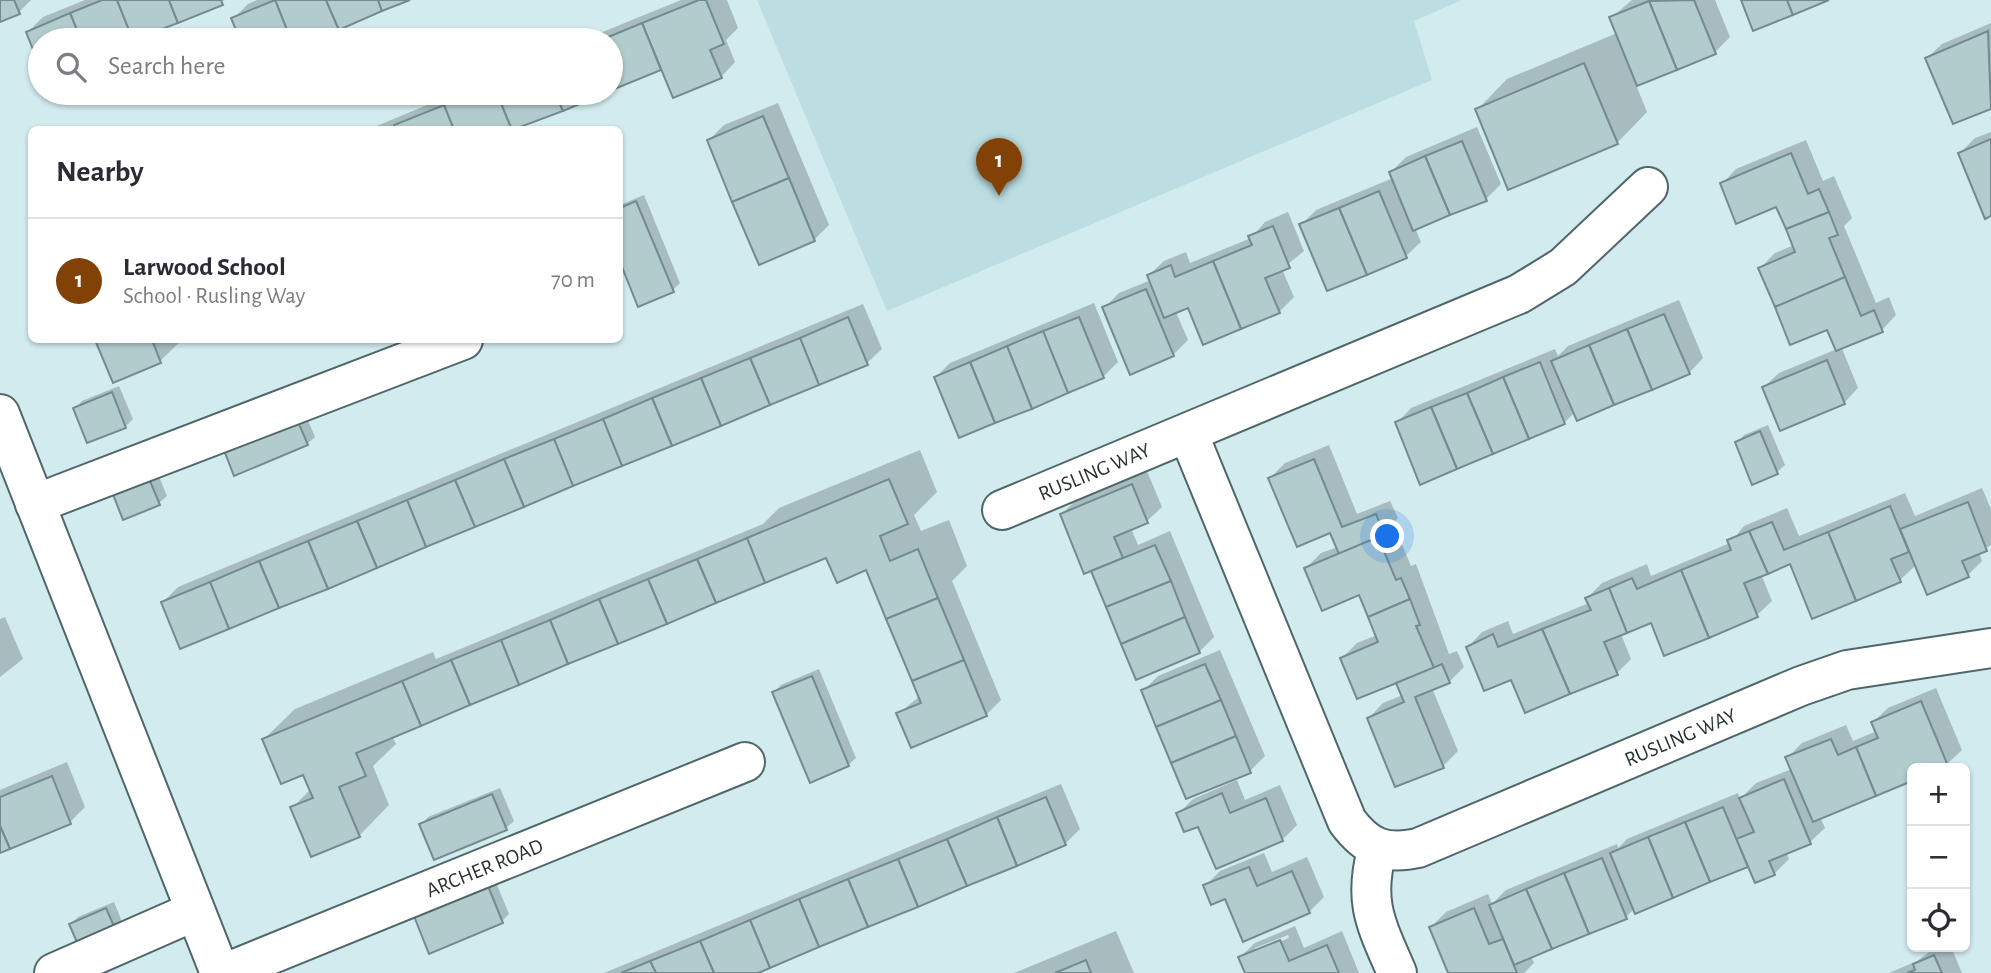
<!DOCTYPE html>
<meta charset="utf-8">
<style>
:root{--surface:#fff;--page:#f7f7f7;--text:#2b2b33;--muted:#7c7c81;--line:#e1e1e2;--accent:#824206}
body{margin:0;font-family:"Alegreya Sans",sans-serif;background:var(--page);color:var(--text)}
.controls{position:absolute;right:21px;bottom:21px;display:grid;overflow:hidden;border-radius:10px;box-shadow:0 2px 5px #0004}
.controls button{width:63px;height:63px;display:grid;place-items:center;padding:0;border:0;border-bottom:2px solid var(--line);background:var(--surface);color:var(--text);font:35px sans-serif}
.you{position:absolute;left:1388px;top:537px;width:24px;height:24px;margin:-18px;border:5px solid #fff;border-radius:50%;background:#1a73e8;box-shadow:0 0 0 10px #1a73e833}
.badge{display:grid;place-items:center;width:46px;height:46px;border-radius:50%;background:var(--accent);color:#fff;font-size:23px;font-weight:700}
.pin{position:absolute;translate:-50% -58px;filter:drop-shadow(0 2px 4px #0008)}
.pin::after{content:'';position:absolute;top:37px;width:24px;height:21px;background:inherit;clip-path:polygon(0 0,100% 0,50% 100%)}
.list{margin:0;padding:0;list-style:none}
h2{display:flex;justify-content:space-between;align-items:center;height:91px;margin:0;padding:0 28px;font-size:30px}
h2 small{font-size:23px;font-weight:400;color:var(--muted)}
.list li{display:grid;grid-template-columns:46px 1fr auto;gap:21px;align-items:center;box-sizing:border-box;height:126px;padding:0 28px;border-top:2px solid var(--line)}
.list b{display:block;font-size:26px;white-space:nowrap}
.list p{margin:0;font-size:23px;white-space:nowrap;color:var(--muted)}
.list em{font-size:23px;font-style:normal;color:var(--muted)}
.icon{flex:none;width:38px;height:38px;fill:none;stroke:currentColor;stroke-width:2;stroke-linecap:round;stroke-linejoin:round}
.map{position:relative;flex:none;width:1991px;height:973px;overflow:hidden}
.search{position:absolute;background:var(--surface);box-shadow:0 2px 5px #0004;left:28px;top:28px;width:595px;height:77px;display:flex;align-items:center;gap:18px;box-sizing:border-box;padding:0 24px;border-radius:38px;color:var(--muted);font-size:26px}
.panel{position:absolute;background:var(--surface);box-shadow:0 2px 5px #0004;left:28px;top:126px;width:595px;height:217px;border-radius:10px}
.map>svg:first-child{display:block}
.built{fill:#bcdee2}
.shadow{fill:#0003;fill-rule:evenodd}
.building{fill:#b2ccce;stroke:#738b8e;stroke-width:2}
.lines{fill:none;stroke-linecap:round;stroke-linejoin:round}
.minor-casing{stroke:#50676a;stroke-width:42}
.minor{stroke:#fff;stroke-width:38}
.labels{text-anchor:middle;stroke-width:6;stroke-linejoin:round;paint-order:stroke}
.street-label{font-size:21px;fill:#283233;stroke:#def8fb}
</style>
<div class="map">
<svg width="1991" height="973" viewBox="0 0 1991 973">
<rect width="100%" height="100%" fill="#d1ebee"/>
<polygon class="built" points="757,0 1462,0 1414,21 1432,80 887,311"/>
<g class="shadow">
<polygon points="0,0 31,0 19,12 0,20"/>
<polygon points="85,0 225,0 132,40 40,40 40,62 28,32 43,17"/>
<polygon points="257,0 406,0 307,40 242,40 233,19 248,4"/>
<polygon points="681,0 727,0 738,28 726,40 735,62 721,77 662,68 611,89 611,40 583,40"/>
<polygon points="1632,0 1715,0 1730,37 1715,52 1636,85 1647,112 1617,143 1477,110 1507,79 1617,33 1611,18"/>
<polygon points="1991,23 1991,107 1954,122 1927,58 1942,44"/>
<polygon points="456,93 602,93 513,130 367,130"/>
<polygon points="778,103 829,225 814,240 709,140 724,125"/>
<polygon points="1477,127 1501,184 1486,199 1415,228 1421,242 1406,256 1301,225 1316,210 1393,178 1391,172 1406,157"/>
<polygon points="1991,132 1991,214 1960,153 1975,138"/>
<polygon points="1806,140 1823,181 1834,176 1852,218 1844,226 1876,303 1889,297 1896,315 1882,330 1841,346 1858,388 1844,403 1764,387 1779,373 1837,349 1828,328 1760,268 1775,253 1794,245 1777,205 1722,184 1736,169"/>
<polygon points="644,195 680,283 673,290 639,304 620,258 620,205"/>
<polygon points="1288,212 1304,251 1282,269 1294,297 1279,312 1189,306 1176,312 1188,340 1173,355 1104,308 1119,293 1151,280 1149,275 1164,261 1186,252 1190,263 1251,238 1265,222"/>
<polygon points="1679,300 1703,358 1689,373 1575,412 1564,423 1397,423 1411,408 1555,349 1558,356 1568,346"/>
<polygon points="1094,303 1118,362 1103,377 960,436 936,377 950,363"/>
<polygon points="863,304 882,349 867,363 163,602 178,587"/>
<polygon points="97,340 182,340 160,361 114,380"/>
<polygon points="119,386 133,419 126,426 88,441 75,409 82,401"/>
<polygon points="301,404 315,437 307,444 235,473"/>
<polygon points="1768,425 1785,465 1777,472 1753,482 1737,443 1744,435"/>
<polygon points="1329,445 1357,514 1390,501 1398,518 1393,523 1411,566 1416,564 1449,654 1457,651 1464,667 1449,682 1432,688 1458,751 1443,766 1369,718 1383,703 1403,695 1397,681 1342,658 1357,643 1377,635 1360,593 1306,568 1321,553 1338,547 1331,530 1270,478 1285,463"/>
<polygon points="920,450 937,492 914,515 921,531 949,520 967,566 952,581 1001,700 986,715 898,714 920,696 867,568 827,555 392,736 396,744 373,766 389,805 359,836 293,807 311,789 304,772 264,739 295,709 433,652 436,659 763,524 779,508"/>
<polygon points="153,462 167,496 159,503 124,518"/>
<polygon points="1147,471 1162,507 1147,521 1131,528 1138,545 1170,531 1214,637 1199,652 1062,514 1077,499"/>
<polygon points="1982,488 1991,509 1991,545 1979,552 1982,561 1968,575 1916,565 1900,580 1791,562 1761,574 1772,601 1757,615 1652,621 1621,634 1631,659 1617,673 1512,678 1468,647 1482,632 1508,621 1513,634 1589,603 1587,598 1602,583 1647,564 1651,576 1730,543 1744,526 1787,508 1799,536 1905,493 1915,516"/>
<polygon points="5,617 23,659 0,677 0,619"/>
<polygon points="1220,650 1265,756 1250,771 1143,691 1158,676"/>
<polygon points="819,669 856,758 848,765 774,692 781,685"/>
<polygon points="1936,688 1962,750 1947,764 1937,768 1912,768 1912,779 1820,817 1825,828 1810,842 1786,852 1789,859 1774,874 1749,865 1636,912 1635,908 1626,917 1531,956 1534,963 1524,973 1450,973 1431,927 1446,912 1488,894 1492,904 1506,890 1617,844 1618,848 1627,839 1738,793 1740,799 1756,783 1792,769 1787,758 1802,743 1846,725 1853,741 1872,733 1877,731 1873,722 1888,708"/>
<polygon points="67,762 85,807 70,822 0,851 0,790"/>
<polygon points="1237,780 1245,800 1280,785 1297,825 1282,840 1178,814 1193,799"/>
<polygon points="1061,784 1080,829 1065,844 752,973 604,973"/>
<polygon points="500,788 514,821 506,828 421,825 428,817"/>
<polygon points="1264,853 1272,872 1307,857 1324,897 1309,912 1226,897 1205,886 1220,871"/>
<polygon points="495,880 509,914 502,921 416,917"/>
<polygon points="114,902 126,932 71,924 78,917"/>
<path d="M1295,926L1304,948L1342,931L1359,973H1246L1240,957L1255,943ZM1288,935L1289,938L1255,952V948Z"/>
<polygon points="1116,931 1134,973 1014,973"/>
<polygon points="1936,947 1951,947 1962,973 1889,973 1917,961"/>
</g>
<g class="building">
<polygon points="0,0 14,0 20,14 0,22"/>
<polygon points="102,0 117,0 133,40 81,40 70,13"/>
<polygon points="117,0 169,0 178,23 133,40"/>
<polygon points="169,0 221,0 223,5 178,23"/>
<polygon points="275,0 326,0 339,30 312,40 291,40"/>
<polygon points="275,0 291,40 240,40 231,18"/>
<polygon points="326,0 378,0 382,11 339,30"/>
<polygon points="378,0 410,0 382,11"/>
<polygon points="699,0 706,0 724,44 710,50 722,78 673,98 642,23"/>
<polygon points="1694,0 1716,54 1677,70 1649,1"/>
<polygon points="1741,0 1787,0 1793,15 1753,31"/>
<polygon points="1787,0 1829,0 1793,15"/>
<polygon points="1649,1 1677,70 1637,86 1609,17"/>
<polygon points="70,13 81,40 40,40 40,67 26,32"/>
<polygon points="642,23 661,70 612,90 611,40 601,40"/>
<polygon points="1988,31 1991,109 1953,124 1925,58"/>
<polygon points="1584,63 1618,144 1508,190 1475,109"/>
<polygon points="474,93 497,93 512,130 454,130 444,105"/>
<polygon points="497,93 555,93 563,111 512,130"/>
<polygon points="555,93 606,93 563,111"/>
<polygon points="444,105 454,130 396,130 394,125"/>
<polygon points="763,116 789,178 732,202 707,140"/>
<polygon points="1991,139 1991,216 1985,219 1958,153"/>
<polygon points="1462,141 1487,201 1450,215 1425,156"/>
<polygon points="1791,153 1808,194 1819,189 1829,212 1786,229 1776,207 1736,224 1720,183"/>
<polygon points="1425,156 1450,215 1413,231 1389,172"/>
<polygon points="789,178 815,241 759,265 732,202"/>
<polygon points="1379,191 1407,258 1367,275 1339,208"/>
<polygon points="636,201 674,292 638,307 620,262 620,208"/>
<polygon points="1339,208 1367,275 1327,291 1299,224"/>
<polygon points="1829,212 1838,235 1829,238 1845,277 1775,307 1758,268 1795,252 1786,229"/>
<polygon points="1273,226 1290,268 1265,278 1280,313 1241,329 1213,261 1252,245 1248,236"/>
<polygon points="1213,261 1241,329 1203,345 1188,308 1164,318 1147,275 1171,265 1175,277"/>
<polygon points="1845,277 1861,316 1874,310 1883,332 1836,351 1827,330 1790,345 1775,307"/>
<polygon points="1146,289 1174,356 1130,375 1102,307"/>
<polygon points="1664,314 1690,374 1652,390 1627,329"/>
<polygon points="848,317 868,365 819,385 800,338"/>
<polygon points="1079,317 1104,378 1068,393 1043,331"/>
<polygon points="1627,329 1652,390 1614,405 1589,345"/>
<polygon points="1043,331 1068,393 1032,409 1007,346"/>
<polygon points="800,338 819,385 770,405 750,358"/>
<polygon points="95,340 152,340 161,363 113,383"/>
<polygon points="1589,345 1614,405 1577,421 1551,361"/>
<polygon points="1007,346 1032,409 995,423 970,362"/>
<polygon points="750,358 770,405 721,426 701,378"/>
<polygon points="1827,360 1845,404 1780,431 1762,387"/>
<polygon points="970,362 995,423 959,438 934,377"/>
<polygon points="1540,362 1565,424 1529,439 1503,377"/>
<polygon points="1503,377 1529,439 1493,454 1467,393"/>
<polygon points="701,378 721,426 672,446 652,398"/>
<polygon points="112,392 126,428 87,443 73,408"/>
<polygon points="1467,393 1493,454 1457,469 1431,407"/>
<polygon points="652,398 672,446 622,466 603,419"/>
<polygon points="1431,407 1457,469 1420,485 1395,422"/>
<polygon points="293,410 308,445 234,476 220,440"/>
<polygon points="603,419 622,466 573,486 554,439"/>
<polygon points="1760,431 1778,474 1752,485 1735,442"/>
<polygon points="554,439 573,486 524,507 504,459"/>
<polygon points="504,459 524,507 475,527 455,480"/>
<polygon points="1314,459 1342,527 1376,514 1384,535 1339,554 1330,533 1297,547 1268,478"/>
<polygon points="145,469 160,505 123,520 109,484"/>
<polygon points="889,479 908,524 880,536 890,561 918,549 938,598 886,619 866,570 837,583 826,558 765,583 747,538"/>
<polygon points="455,480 475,527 426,547 407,500"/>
<polygon points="1132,484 1148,523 1114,537 1123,558 1084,574 1060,514"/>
<polygon points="407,500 426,547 377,568 357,521"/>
<polygon points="1968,502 1987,551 1962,561 1969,577 1927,595 1900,529"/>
<polygon points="1890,506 1909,552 1891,559 1901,582 1856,601 1828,532"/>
<polygon points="357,521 377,568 328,589 308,541"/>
<polygon points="1772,522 1784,550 1828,532 1856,601 1812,619 1790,564 1768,574 1749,531"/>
<polygon points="1749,531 1768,574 1744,583 1758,617 1709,638 1681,570 1731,550 1727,540"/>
<polygon points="1378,537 1396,580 1401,578 1410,599 1368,617 1359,595 1322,611 1304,568"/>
<polygon points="747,538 765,583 716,603 697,559"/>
<polygon points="308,541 328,589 279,608 259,561"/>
<polygon points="1155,545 1171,581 1106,607 1091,571"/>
<polygon points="697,559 716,603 667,624 648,579"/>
<polygon points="259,561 279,608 229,629 210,582"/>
<polygon points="1681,570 1709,638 1664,656 1651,623 1627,633 1609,588 1632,578 1637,589"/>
<polygon points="648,579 667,624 618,644 599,599"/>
<polygon points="1171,581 1185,617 1121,644 1106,607"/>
<polygon points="210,582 229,629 180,649 161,602"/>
<polygon points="1609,588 1627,633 1604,642 1618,675 1570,694 1542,629 1591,610 1585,598"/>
<polygon points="938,598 964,660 912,681 886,619"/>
<polygon points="599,599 618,644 568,664 550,620"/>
<polygon points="1410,599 1420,625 1416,626 1434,668 1357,699 1340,658 1378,642 1368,617"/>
<polygon points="1185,617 1200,653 1136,680 1121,644"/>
<polygon points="550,620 568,664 519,685 501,640"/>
<polygon points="1542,629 1570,694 1525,713 1511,680 1484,691 1466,647 1493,634 1498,647"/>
<polygon points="501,640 519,685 470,705 451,660"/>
<polygon points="451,660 470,705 421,726 402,681"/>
<polygon points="964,660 987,716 911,748 896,713 921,703 912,681"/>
<polygon points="1205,664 1221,700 1156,727 1141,690"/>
<polygon points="1442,664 1450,683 1415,697 1444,768 1395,787 1367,718 1404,702 1396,683"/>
<polygon points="812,676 849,766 810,783 772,692"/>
<polygon points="402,681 421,726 356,753 366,776 339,787 360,837 311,857 290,807 313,798 303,775 281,784 262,739"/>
<polygon points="1221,700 1236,736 1171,763 1156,727"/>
<polygon points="1921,701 1948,766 1912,768 1912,781 1876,796 1856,747 1878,738 1871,722"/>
<polygon points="1236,736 1251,773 1186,799 1171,763"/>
<polygon points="1831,739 1838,755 1856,747 1876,796 1813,822 1785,757"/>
<polygon points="52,776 71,824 10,849 0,826 0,797"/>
<polygon points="1784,779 1811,844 1769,861 1775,875 1755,883 1736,839 1754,832 1739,798"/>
<polygon points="1222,793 1230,813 1266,798 1283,841 1216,869 1198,827 1184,832 1176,813"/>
<polygon points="492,794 507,830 434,860 419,824"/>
<polygon points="1046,797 1066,845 1017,866 997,817"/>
<polygon points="1723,807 1748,867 1710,882 1685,822"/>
<polygon points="997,817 1017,866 967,886 947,839"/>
<polygon points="1685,822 1710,882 1673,898 1648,837"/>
<polygon points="0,826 10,849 0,853"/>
<polygon points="1648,837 1673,898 1635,914 1610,853"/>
<polygon points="947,839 967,886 918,907 898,859"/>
<polygon points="1602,858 1627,919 1589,934 1564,873"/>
<polygon points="898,859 918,907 868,927 848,879"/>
<polygon points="1249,867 1257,886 1292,871 1310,913 1243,942 1225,899 1211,905 1203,885"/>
<polygon points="1564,873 1589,934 1552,949 1526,889"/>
<polygon points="848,879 868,927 819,947 799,899"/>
<polygon points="488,886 503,923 429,954 414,916"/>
<polygon points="1526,889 1552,949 1514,965 1489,905"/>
<polygon points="799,899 819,947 770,968 750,920"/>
<polygon points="106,908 120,940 83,956 69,924"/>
<polygon points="1474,908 1489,944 1503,939 1517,973 1448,973 1429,927"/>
<polygon points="750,920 770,968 758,973 714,973 700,941"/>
<polygon points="1280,940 1289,961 1327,945 1339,973 1245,973 1238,957"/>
<polygon points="700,941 714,973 656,973 650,961"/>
<polygon points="1934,955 1942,973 1907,973 1915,970 1913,964"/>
<polygon points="1086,960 1091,973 1055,973"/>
<polygon points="650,961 656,973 621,973"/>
</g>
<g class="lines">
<defs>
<g id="minor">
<polyline points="0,414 220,973"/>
<path id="s1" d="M1188,433L1347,821C1367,848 1385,855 1418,848L1801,686L1847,670L1991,648"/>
<polyline points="35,504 463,340"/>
<path id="s2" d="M1002,510L1519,294L1563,267L1648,187"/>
<path d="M1377,850C1363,903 1376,924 1397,973"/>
<polyline points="54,973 195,911"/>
<path id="s3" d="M225,973L745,762"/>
</g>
</defs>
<use href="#minor" class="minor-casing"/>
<use href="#minor" class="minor"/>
</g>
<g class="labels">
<g class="street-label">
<text dy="7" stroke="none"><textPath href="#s2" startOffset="100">RUSLING WAY</textPath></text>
<text dy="7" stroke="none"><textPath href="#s1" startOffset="786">RUSLING WAY</textPath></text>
<text dy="7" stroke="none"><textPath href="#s3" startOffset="280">ARCHER ROAD</textPath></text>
</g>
</g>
</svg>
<div class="controls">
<button>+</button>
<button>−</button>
<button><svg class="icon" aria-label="locate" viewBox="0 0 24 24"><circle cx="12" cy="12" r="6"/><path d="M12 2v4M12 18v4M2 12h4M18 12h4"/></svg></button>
</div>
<div class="you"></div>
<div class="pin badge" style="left:999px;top:196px">1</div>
<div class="search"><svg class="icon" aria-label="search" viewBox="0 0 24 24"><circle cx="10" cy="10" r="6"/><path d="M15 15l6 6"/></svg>Search here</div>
<section class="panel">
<h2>Nearby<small></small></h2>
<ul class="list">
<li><span class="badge">1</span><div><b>Larwood School</b><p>School · Rusling Way</p></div><em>70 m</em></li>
</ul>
</section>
</div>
